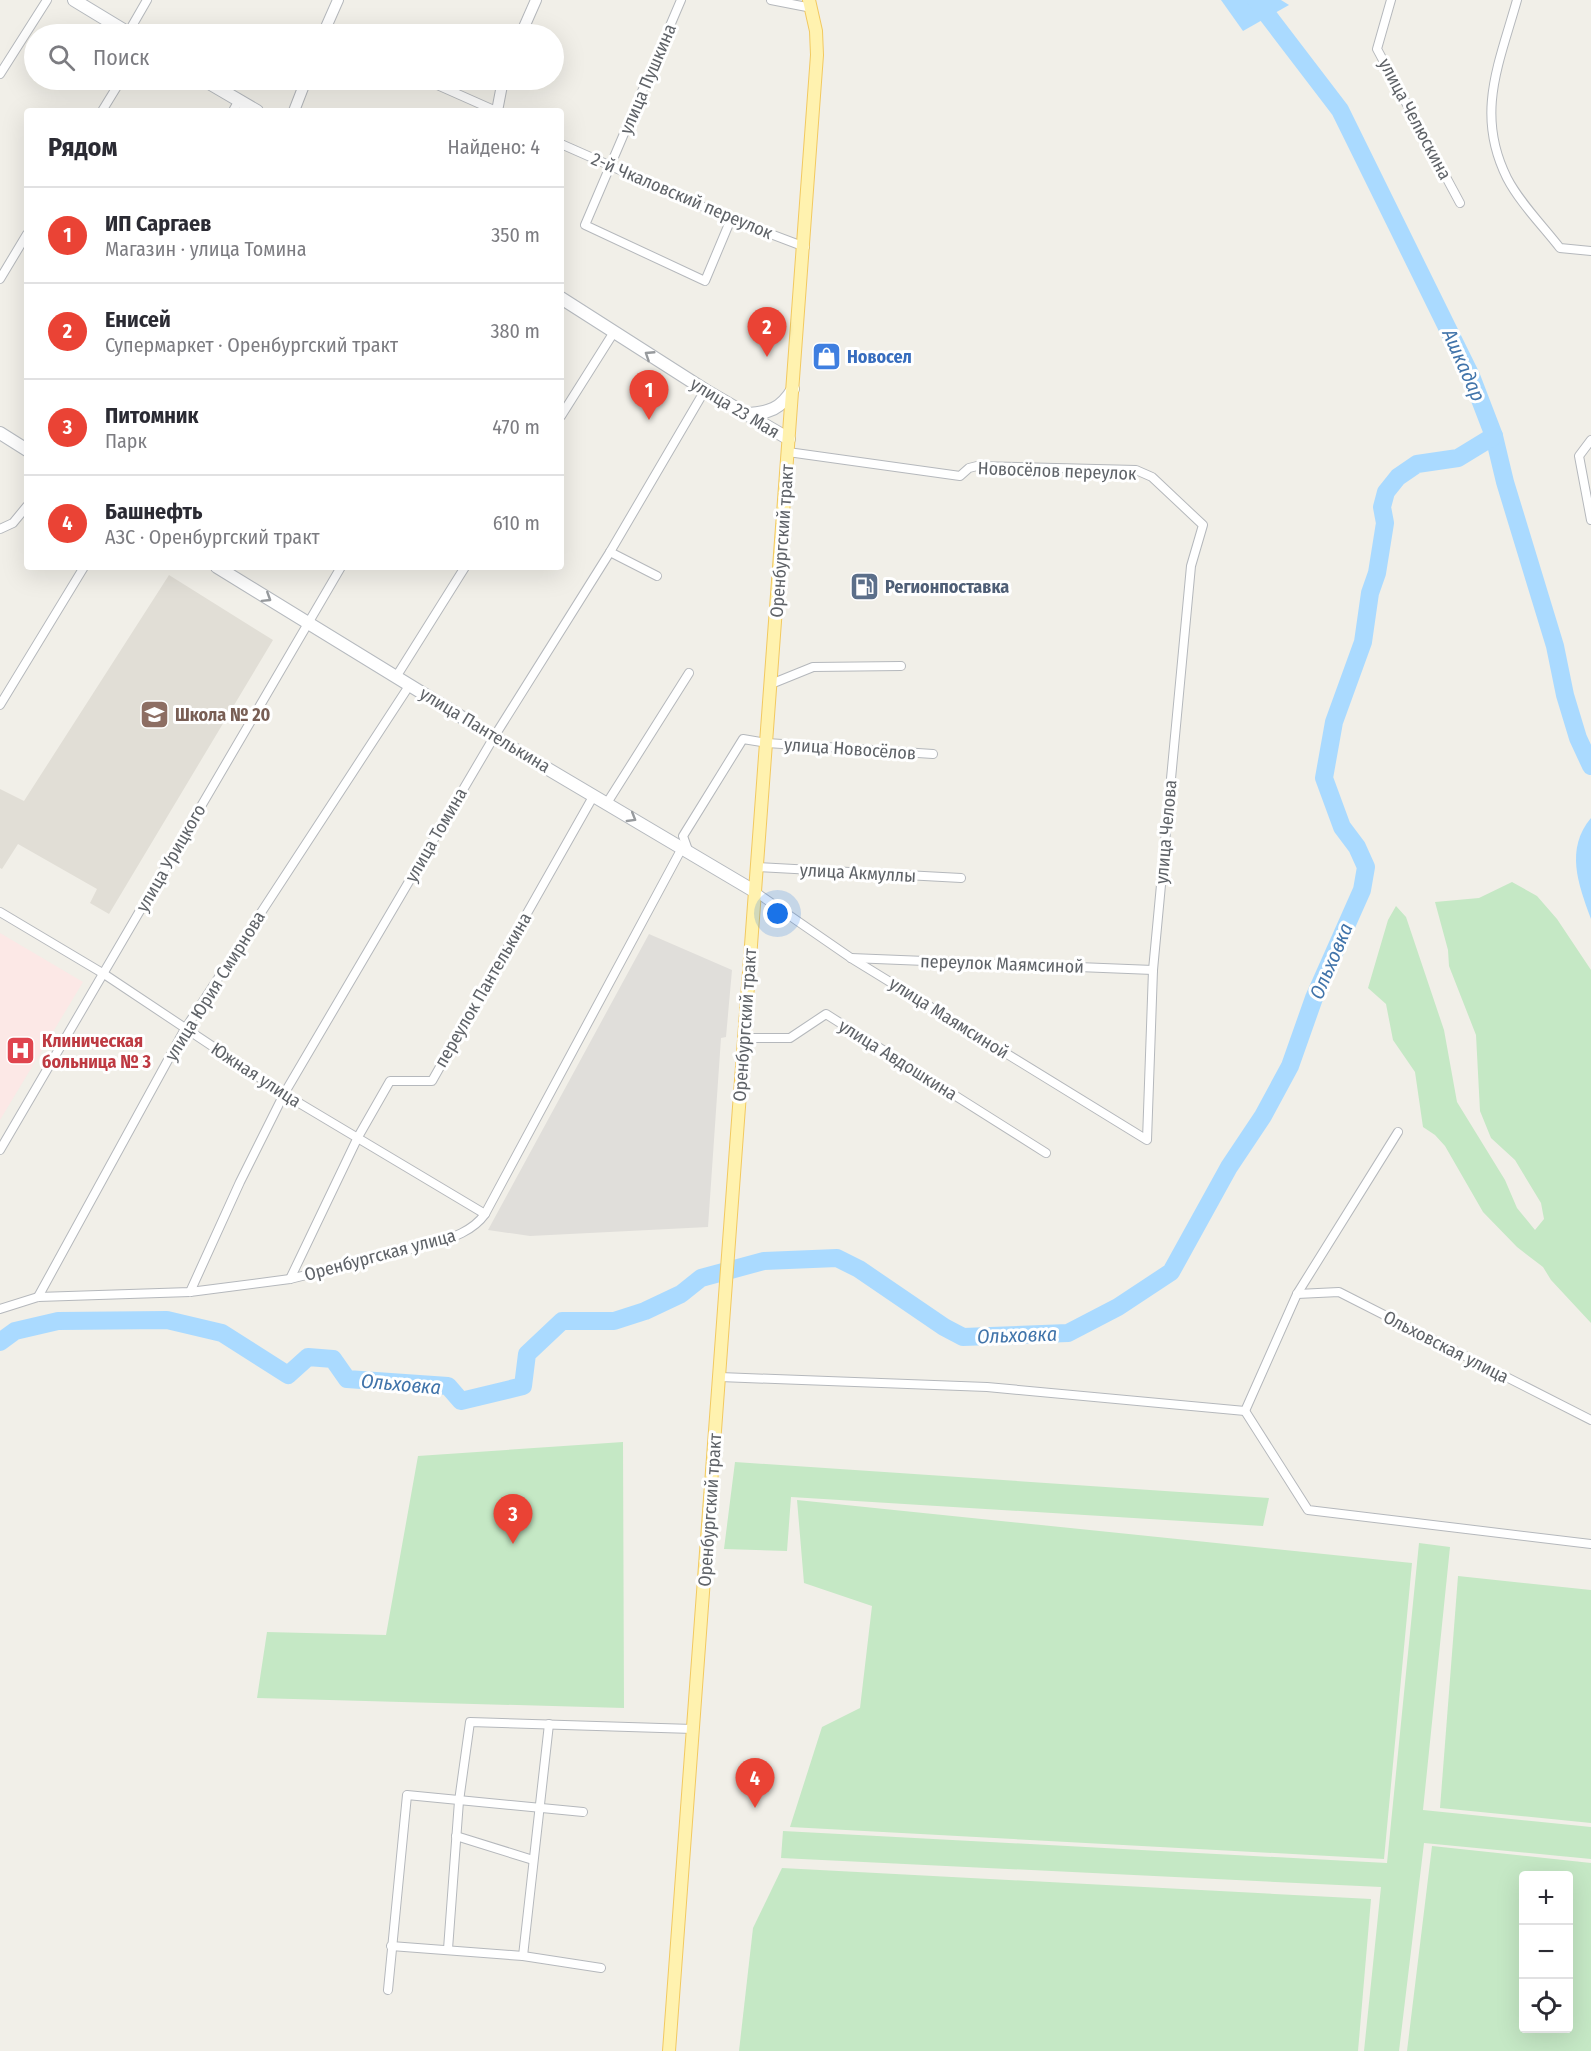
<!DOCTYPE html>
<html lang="ru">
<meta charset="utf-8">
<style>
:root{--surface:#fff;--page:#f2f2f3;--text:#2b2b33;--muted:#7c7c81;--line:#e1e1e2;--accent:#ea4335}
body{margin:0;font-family:"Fira Sans Condensed",sans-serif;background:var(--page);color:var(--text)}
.controls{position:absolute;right:18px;bottom:18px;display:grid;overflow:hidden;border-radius:6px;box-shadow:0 6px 24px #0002}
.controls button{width:54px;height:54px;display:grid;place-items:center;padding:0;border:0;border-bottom:2px solid var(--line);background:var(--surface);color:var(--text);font:30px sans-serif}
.you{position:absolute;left:778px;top:914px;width:21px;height:21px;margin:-15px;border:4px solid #fff;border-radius:50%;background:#1a73e8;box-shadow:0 0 0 9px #1a73e833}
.badge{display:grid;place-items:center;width:39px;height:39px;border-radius:50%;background:var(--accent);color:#fff;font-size:20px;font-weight:700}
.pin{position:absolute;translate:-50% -50px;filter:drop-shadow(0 2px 3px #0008)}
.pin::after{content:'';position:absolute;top:32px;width:21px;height:18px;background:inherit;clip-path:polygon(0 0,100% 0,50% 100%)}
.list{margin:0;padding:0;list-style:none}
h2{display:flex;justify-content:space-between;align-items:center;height:78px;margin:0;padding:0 24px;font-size:26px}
h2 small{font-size:20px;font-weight:400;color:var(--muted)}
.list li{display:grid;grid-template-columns:39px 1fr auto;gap:18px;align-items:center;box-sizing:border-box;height:96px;padding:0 24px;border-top:2px solid var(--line)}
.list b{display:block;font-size:22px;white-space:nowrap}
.list p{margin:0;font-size:20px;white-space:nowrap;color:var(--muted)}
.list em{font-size:20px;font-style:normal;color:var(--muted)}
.icon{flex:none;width:33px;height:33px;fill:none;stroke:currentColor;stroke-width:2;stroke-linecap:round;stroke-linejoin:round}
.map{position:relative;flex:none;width:1591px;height:2051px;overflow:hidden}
.search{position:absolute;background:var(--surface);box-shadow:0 6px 24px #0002;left:24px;top:24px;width:540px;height:66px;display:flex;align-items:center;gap:15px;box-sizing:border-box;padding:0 21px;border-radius:33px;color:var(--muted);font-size:22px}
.panel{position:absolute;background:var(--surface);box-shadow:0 6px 24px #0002;left:24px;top:108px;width:540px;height:462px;border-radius:6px}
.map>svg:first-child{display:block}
.industrial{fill:#e0deda}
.education{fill:#e1ded6}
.medical{fill:#fce8e6}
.green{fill:#c5e8c5;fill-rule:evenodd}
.water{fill:#aadaff}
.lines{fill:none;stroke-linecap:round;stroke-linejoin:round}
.river{stroke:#aadaff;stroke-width:18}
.minor-casing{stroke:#b5b8bc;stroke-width:10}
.tertiary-casing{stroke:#b5b8bc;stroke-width:12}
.secondary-casing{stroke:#b6babf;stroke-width:14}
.primary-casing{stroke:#f2c960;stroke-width:14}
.minor{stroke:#fff;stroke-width:8}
.tertiary{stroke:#fff;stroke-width:10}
.secondary{stroke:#fff;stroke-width:12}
.primary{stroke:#fff2af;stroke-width:12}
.oneway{stroke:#979a9d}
.labels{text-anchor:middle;stroke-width:6;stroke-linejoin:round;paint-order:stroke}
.street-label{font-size:18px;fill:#5f6368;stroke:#fff}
.shop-label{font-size:18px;font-weight:bold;fill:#366cbe;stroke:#fff;text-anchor:start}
.service-label{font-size:18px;font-weight:bold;fill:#4e5e75;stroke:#fff;text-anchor:start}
.education-label{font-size:18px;font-weight:bold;fill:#785e54;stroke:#fff;text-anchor:start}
.health-label{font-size:18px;font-weight:bold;fill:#be3a42;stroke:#fff;text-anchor:start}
.water-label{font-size:20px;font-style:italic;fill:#4174aa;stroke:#fff}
</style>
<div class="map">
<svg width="1591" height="2051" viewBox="0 0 1591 2051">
<rect width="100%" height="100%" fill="#f1efe8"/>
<polygon class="industrial" points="649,934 732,970 726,1037 721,1038 708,1227 530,1236 488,1230"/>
<polygon class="education" points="169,575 273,640 109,914 90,903 97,889 18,844 2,869 0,868 0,789 24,801"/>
<polygon class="medical" points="0,933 83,982 0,1120"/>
<g class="green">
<polygon points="1512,882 1537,896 1557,919 1591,970 1591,1323 1551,1280 1543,1267 1517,1247 1483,1212 1445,1146 1435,1135 1423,1127 1415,1072 1393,1040 1386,1004 1368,988 1388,920 1396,906 1406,917 1444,1030 1457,1102 1505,1180 1517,1208 1535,1230 1544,1219 1541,1203 1515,1160 1491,1138 1480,1111 1476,1035 1449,966 1448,950 1435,902 1479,898"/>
<polygon points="623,1442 624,1708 257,1698 267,1632 386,1635 418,1456"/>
<polygon points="735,1462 1269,1498 1263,1526 791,1497 787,1551 724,1549"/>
<polygon points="797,1500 1412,1563 1384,1859 790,1827 822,1727 860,1708 872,1606 804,1583"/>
<polygon points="1419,1543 1450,1547 1423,1810 1591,1827 1591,1859 1424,1843 1399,2051 1364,2051 1381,1887 781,1858 783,1831 1387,1863"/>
<polygon points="1458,1576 1591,1590 1591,1823 1440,1808"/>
<path d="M1432,1846L1591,1863V2051H1407ZM1524,1876H1568V2028H1524Z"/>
<polygon points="782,1868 1371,1899 1358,2051 739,2051 753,1928"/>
</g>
<g class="water">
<polygon points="1221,0 1281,0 1289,5 1243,31"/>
<path d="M1591,818V919C1578,884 1565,849 1591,818Z"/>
</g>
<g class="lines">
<g class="river">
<polyline points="1256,0 1340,110 1471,376 1494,436 1505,482 1555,646 1565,695 1578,738 1591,766"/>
<polyline points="0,1342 15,1331 58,1321 167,1320 222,1333 288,1375 308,1357 333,1359 347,1379 448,1386 461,1401 523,1386 527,1354 562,1321 614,1321 645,1311 681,1294 701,1278 764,1261 837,1258 859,1269 944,1327 963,1337 1068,1333 1118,1307 1171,1272 1229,1167 1263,1116 1290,1066 1314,998 1362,890 1366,867 1357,847 1342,827 1324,778 1334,722 1363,642 1370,593 1377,573 1385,523 1382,507 1386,492 1398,477 1417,464 1458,458 1494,436"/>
</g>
<defs>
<g id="minor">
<polyline points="681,0 585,225 705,281 731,219"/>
<polyline points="771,0 812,8"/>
<polyline points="1391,0 1377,49 1460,203"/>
<path d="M1517,0C1499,64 1475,114 1507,178C1520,203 1543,226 1560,248L1591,251"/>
<polyline points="128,33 147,0"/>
<polyline points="0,74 47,0"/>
<polyline points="426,80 496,111"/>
<polyline points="102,111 121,80"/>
<polyline points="233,111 239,100"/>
<polyline points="561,144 731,219 805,247"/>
<polyline points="0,279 27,234"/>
<polyline points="561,416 614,332"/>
<polyline points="1591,440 1579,456 1591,520"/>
<polyline points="0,529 13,523 27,506"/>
<polyline points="610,552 657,576"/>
<polyline points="396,677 465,567"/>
<polyline points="771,684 813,667 901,666"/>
<polyline points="0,705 84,567"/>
<polyline points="607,803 689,673"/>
<polyline points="689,853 683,836 743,739 767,743 933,754"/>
<polyline points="756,867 961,878"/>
<polyline points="754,891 851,958 1147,1140 1153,970 1191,566 1203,525 1152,477 1136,470 977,466 969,468 960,476 788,452"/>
<polyline points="0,912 104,974 284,1094 485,1214"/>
<polyline points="851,958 1153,970"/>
<polyline points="745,1038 790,1038 826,1014 1046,1153"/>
<polyline points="0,1150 341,567"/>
<polyline points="290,1279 358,1137 390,1081 432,1081 594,795"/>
<polyline points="190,1292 240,1182 284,1094 494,737 610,552 705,390"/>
<polyline points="1297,1294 1339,1292 1591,1420"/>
<polyline points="38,1297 185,1029 409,686"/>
<path d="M0,1309L38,1297L190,1292L290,1279L432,1244C452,1238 473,1231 485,1214L682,848"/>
<polyline points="720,1377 987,1387 1245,1411"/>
<polyline points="1245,1411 1308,1510 1591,1544"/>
<polyline points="1245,1411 1297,1294 1398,1132"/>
<polyline points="456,1836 533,1860"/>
<polyline points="391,1946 523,1956 601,1968"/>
<polyline points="448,1949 459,1801 470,1722 693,1729"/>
<polyline points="523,1956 549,1724"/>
<polyline points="388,1990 407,1795 583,1812"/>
</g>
<g id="tertiary">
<polyline points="323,34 338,0"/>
<polyline points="521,34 536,0"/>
<polyline points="294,111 306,80"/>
<polyline points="497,111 503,80"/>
</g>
<g id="secondary">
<polyline points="74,0 130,34"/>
<polyline points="204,80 257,111"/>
<polyline points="561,298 705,390 789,439"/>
<path d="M746,414C769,413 781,409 793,389"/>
<polyline points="0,433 27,450"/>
<polyline points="217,567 494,737 754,891"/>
</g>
<polyline id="primary" points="669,2051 817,55 816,31 809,0"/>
</defs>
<use href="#minor" class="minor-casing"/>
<use href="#tertiary" class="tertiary-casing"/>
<use href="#secondary" class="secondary-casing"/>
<use href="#primary" class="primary-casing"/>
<use href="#minor" class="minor"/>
<use href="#tertiary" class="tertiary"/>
<use href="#secondary" class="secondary"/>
<use href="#primary" class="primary"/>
</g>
<defs><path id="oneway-chevron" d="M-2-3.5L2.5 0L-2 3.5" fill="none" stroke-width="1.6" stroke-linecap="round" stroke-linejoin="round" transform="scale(1.5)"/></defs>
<g class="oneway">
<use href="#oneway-chevron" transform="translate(649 355) rotate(-147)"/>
<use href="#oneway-chevron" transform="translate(267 598) rotate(32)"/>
<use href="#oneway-chevron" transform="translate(632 818) rotate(31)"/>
</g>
<defs>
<symbol id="shop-square" viewBox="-11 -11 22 22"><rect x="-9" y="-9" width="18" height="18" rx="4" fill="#3f7fe0" stroke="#fff"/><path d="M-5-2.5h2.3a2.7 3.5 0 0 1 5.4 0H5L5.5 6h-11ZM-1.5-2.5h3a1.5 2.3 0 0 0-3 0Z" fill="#fff"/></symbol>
<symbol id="fuel-square" viewBox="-11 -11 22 22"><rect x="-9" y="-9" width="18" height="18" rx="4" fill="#5c6f8a" stroke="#fff"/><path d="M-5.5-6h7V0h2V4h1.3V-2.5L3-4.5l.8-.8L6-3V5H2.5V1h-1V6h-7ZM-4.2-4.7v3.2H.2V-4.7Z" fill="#fff"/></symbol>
<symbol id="school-square" viewBox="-11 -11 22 22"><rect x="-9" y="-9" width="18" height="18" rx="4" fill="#8d6e63" stroke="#fff"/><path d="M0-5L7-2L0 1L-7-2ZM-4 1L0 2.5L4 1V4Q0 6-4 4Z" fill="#fff"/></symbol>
<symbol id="hospital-square" viewBox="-11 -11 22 22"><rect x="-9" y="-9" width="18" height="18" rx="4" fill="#e0444e" stroke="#fff"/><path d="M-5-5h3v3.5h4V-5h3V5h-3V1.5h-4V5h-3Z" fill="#fff"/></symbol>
</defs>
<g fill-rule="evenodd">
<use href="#shop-square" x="810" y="340" width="33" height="33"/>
<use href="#fuel-square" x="848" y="570" width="33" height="33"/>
<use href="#school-square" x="138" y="698" width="33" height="33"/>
<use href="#hospital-square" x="4" y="1034" width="33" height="33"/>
</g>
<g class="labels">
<g class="street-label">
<text transform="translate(648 79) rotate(-67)" y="6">улица Пушкина</text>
<text transform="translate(1415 119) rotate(62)" y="6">улица Челюскина</text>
<text transform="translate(682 196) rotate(23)" y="6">2-й Чкаловский переулок</text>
<text transform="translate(735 408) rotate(31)" y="6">улица 23 Мая</text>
<text transform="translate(1057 471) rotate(2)" y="6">Новосёлов переулок</text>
<text transform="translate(782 541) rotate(-86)" y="6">Оренбургский тракт</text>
<text transform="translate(485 730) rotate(31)" y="6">улица Пантелькина</text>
<text transform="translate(850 749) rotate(4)" y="6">улица Новосёлов</text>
<text transform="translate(1166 832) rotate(-85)" y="6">улица Челова</text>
<text transform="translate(436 835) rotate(-60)" y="6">улица Томина</text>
<text transform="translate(171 858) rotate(-60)" y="6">улица Урицкого</text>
<text transform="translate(858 873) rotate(3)" y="6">улица Акмуллы</text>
<text transform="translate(1002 964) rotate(2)" y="6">переулок Маямсиной</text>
<text transform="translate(215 986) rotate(-58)" y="6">улица Юрия Смирнова</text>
<text transform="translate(483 990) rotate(-60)" y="6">переулок Пантелькина</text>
<text transform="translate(949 1018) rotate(32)" y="6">улица Маямсиной</text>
<text transform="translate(745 1025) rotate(-86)" y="6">Оренбургский тракт</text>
<text transform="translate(898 1060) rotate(32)" y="6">улица Авдошкина</text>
<text transform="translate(256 1075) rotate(33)" y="6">Южная улица</text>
<text transform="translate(380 1255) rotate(-15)" y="6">Оренбургская улица</text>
<text transform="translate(1446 1347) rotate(27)" y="6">Ольховская улица</text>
<text transform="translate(710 1510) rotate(-86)" y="6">Оренбургский тракт</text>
</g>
<g class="shop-label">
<text x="847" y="363">Новосел</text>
</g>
<g class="service-label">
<text x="885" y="593">Регионпоставка</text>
</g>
<g class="education-label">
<text x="175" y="721">Школа № 20</text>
</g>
<g class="health-label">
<text x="42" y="1047">Клиническая<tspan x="42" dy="21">больница № 3</tspan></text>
</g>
<g class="water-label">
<text transform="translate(1464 365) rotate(66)" y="7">Ашкадар</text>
<text transform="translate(1331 961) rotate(-67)" y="7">Ольховка</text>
<text transform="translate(1017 1335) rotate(-2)" y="7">Ольховка</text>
<text transform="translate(401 1384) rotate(5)" y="7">Ольховка</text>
</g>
</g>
</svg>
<div class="controls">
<button>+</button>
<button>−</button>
<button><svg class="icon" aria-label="locate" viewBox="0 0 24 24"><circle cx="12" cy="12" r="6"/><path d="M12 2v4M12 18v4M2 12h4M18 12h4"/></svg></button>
</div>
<div class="you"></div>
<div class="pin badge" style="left:649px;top:420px">1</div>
<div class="pin badge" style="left:767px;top:357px">2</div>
<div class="pin badge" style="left:513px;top:1544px">3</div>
<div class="pin badge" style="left:755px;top:1808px">4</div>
<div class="search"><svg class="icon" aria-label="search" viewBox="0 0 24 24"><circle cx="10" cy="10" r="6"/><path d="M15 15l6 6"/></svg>Поиск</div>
<section class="panel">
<h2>Рядом<small>Найдено: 4</small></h2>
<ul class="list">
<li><span class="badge">1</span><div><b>ИП Саргаев</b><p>Магазин · улица Томина</p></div><em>350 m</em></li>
<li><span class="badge">2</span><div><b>Енисей</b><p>Супермаркет · Оренбургский тракт</p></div><em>380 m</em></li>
<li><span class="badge">3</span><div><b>Питомник</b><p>Парк</p></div><em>470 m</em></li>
<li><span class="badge">4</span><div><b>Башнефть</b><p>АЗС · Оренбургский тракт</p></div><em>610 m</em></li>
</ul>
</section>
</div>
